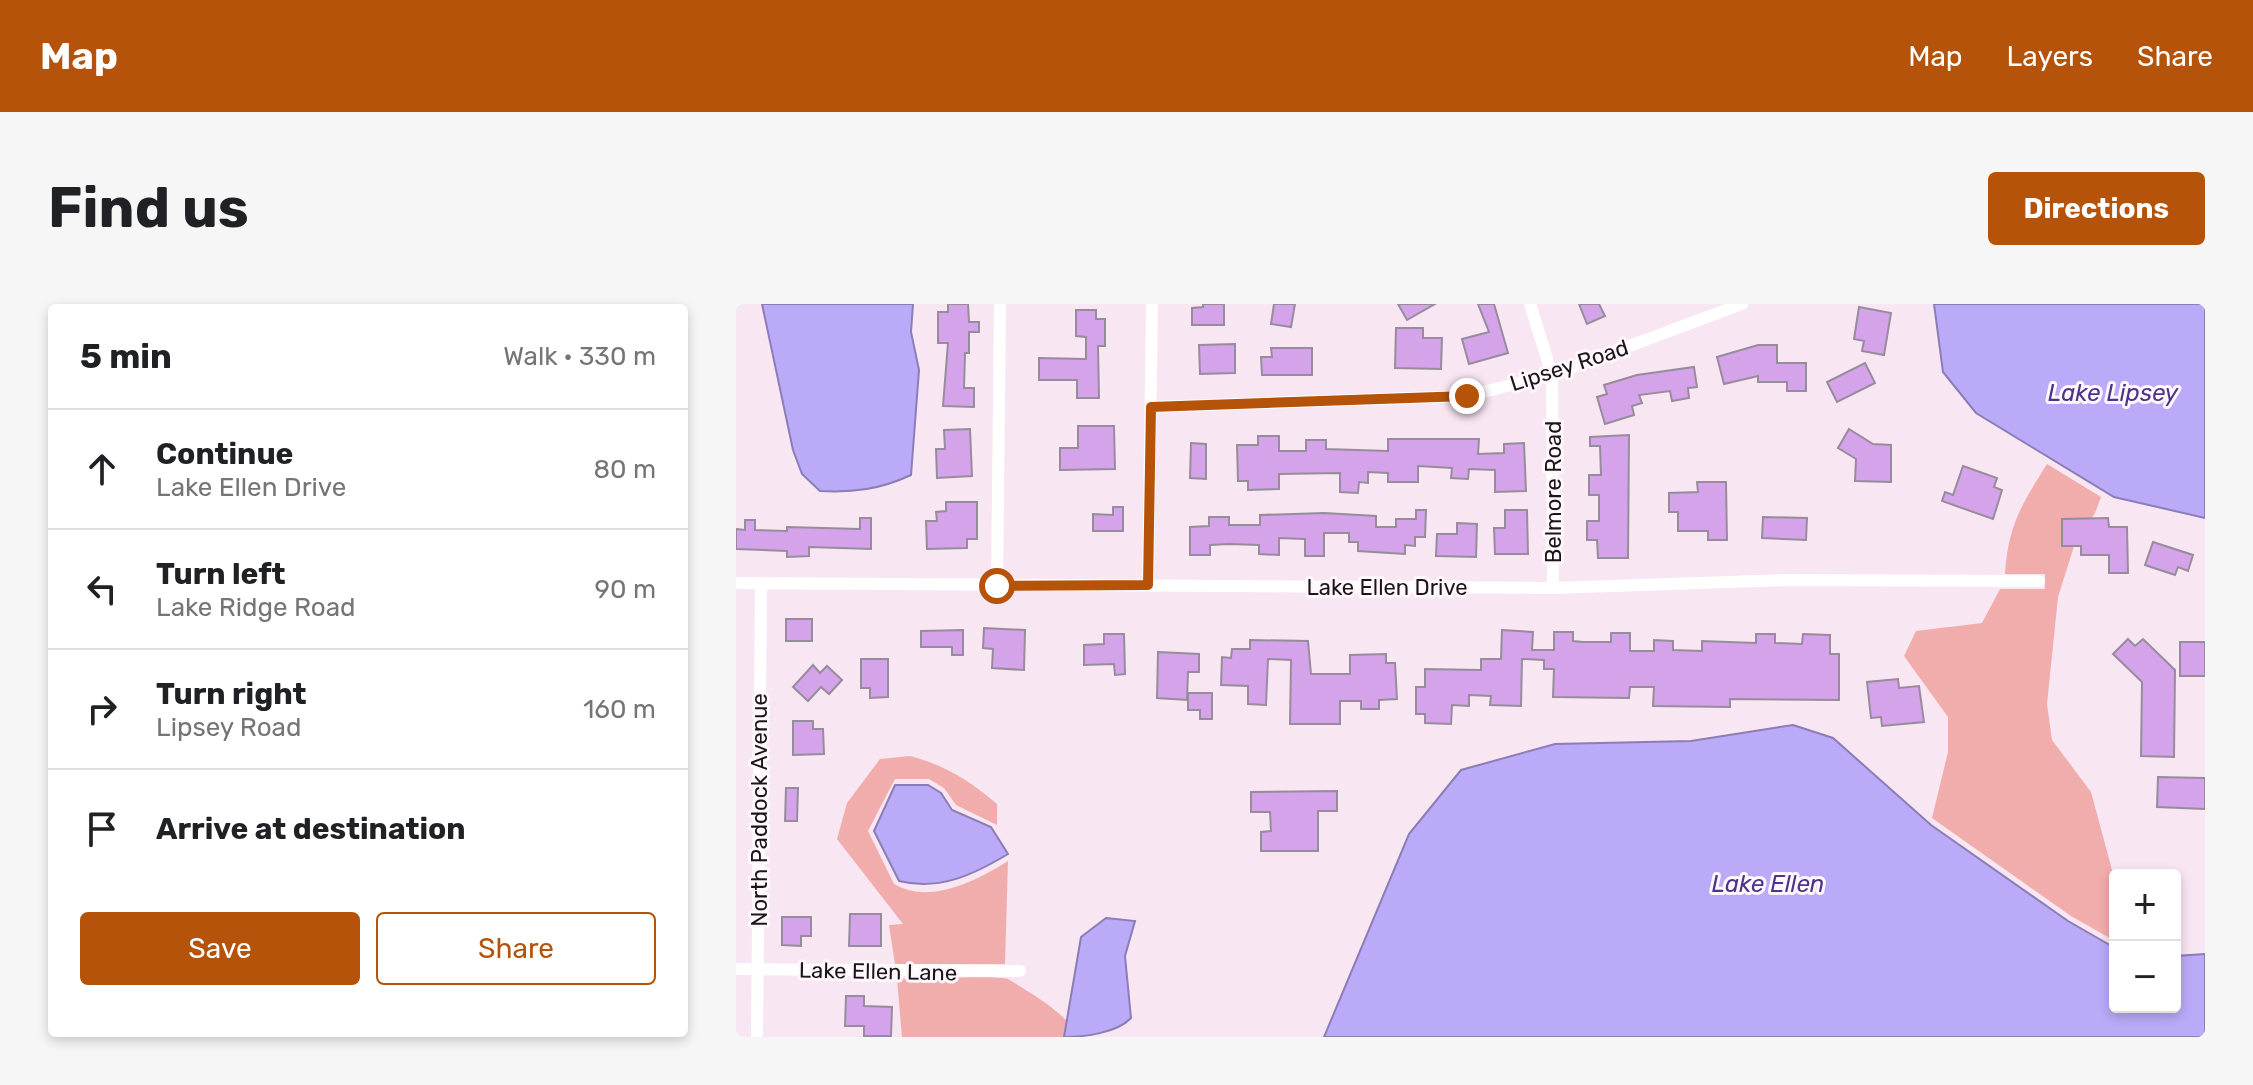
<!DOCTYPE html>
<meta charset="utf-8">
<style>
:root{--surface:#fff;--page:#f6f6f6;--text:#202124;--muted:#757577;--line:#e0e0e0;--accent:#b45309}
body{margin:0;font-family:Rubik,sans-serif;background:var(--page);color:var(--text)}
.controls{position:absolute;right:24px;bottom:24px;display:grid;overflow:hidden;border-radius:8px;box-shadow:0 4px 12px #0003}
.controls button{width:72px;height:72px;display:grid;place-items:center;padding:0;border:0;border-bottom:2px solid var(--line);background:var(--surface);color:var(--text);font:40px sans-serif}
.stop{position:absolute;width:24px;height:24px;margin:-18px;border:6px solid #b45309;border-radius:50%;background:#fff}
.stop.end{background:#b45309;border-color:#fff;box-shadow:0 2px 8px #0008}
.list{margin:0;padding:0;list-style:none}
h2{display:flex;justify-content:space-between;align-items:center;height:104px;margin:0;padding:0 32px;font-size:34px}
h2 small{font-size:26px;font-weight:400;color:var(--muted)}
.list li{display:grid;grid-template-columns:52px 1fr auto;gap:24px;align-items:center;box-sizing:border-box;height:120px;padding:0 32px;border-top:2px solid var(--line)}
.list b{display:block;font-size:30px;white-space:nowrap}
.list p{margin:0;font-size:26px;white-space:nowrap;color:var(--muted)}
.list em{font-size:26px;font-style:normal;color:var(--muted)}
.actions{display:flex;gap:16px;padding:24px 32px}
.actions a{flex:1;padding:18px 0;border:2px solid var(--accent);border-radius:8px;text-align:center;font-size:28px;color:var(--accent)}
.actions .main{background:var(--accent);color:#fff}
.icon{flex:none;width:44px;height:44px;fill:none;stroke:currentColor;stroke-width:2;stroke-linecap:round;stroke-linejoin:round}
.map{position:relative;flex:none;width:1469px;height:733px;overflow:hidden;border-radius:8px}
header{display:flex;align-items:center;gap:48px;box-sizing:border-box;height:112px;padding:0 40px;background:var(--accent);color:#fff}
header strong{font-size:38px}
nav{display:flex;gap:44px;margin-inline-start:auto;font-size:28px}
.intro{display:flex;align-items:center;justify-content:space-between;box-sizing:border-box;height:192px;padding:0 48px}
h1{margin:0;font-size:56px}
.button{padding:20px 36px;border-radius:8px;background:var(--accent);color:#fff;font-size:28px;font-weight:700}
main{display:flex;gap:48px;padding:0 48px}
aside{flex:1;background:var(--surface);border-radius:8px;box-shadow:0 4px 12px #0003}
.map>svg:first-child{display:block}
.green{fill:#f1adab}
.water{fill:#bbaaf8;stroke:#8b7db5;stroke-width:2}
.building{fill:#d4a3e9;stroke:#978c9c;stroke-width:2}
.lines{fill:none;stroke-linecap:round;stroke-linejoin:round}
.minor{stroke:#fff;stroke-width:12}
.route{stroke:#b45309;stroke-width:10}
.labels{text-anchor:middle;stroke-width:6;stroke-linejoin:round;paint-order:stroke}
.street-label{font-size:22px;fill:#1b1419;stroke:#fef7fc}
.water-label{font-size:24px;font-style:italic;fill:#4e338b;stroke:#fef7fc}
</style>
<header>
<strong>Map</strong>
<nav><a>Map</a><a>Layers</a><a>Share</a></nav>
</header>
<div class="intro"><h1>Find us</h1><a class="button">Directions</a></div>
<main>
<aside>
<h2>5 min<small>Walk · 330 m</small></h2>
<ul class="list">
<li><svg class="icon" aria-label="ahead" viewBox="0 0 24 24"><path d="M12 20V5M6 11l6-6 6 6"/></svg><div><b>Continue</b><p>Lake Ellen Drive</p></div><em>80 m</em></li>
<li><svg class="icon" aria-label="left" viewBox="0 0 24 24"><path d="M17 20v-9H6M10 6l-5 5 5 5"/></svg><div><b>Turn left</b><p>Lake Ridge Road</p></div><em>90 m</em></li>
<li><svg class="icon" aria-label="right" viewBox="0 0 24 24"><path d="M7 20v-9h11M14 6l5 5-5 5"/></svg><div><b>Turn right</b><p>Lipsey Road</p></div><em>160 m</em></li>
<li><svg class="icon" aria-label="arrive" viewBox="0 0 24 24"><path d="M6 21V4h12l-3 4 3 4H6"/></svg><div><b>Arrive at destination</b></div></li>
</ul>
<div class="actions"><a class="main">Save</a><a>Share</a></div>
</aside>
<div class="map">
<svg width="1469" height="733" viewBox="0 0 1469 733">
<rect width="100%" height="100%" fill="#f8e6f3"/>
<g class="green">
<path d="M1311,160L1365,193L1359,209L1339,239L1322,293L1311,400L1316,436L1355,488L1379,577V637L1335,612L1196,514L1212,448V413L1168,352L1180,327L1246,319L1264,285H1309V270H1269C1272,221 1286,200 1311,160Z"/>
<path d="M174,452C209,461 234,477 261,500V521L220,501L208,484L193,475H159L132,527L158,580C194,601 240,577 272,557L269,660H159L153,621L167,620L101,535L111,499L144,455Z"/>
<path d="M161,675C178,675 264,671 272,675C293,688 313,699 331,717L328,733H166Z"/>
</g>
<g class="water">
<path d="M26,0H177L175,28L183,66L175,171C145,185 117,189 84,187L66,170L57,146Z"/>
<polygon points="1198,0 1469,0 1469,214 1378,193 1240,109 1207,68"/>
<polygon points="1057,421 1097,434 1195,521 1332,617 1379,644 1379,703 1439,703 1439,652 1469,650 1469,733 588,733 673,530 725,466 819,440 955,437"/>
<path d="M159,481H192L205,489L216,506L255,523L272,550C237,571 203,587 163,577L138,527Z"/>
<path d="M370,614L399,617L389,652L395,714C381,729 348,733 328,733L345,633Z"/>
</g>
<g class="building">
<polygon points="212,0 232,0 233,18 243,18 243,28 233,28 233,49 229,49 228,84 238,84 238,103 207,102 212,39 202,39 202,8 212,8"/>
<polygon points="467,0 488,0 488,21 456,21 456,4 467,3"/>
<polygon points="538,0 559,0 555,23 535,20"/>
<polygon points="662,0 699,0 671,16"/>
<polygon points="742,0 758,0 772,49 733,60 726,35 753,28"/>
<polygon points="843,0 863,0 869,12 851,20"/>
<polygon points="1123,3 1155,9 1148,51 1126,47 1128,37 1118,35"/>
<polygon points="340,6 360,6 360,15 369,15 369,42 362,42 363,94 341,94 341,76 303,76 303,54 350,55 350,33 340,32"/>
<polygon points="660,24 687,24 687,34 706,34 705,65 659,64"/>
<polygon points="499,40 499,69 464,70 463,41"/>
<polygon points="1022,41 1041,41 1041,59 1070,59 1070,87 1051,87 1051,78 1022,78 1022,72 988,80 981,53"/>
<polygon points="535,44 576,44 576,71 526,71 525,53 536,53"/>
<polygon points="1129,59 1139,79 1101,98 1091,78"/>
<polygon points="958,63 961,83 952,84 953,94 936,97 934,87 903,91 906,99 896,102 898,111 869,120 861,93 871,90 868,81 901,71"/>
<polygon points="342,122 378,122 379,165 324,166 324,144 342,144"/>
<polygon points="234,125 236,172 201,174 200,145 209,145 208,126"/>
<polygon points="1113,125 1137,140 1155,141 1155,178 1119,177 1120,155 1102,144"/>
<polygon points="893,131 892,254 862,254 861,236 851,236 851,217 863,217 863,191 853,191 853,171 865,171 864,142 854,142 854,133"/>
<polygon points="522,132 543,132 543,147 570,147 570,136 590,136 590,145 652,147 652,135 743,135 742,150 768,149 768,140 788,139 790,187 759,188 759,166 733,165 732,175 715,174 716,164 682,162 682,178 652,178 652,169 632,168 632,179 623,178 622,189 604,188 604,169 543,170 543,185 512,186 512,177 502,177 501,141 522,141"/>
<polygon points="455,139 470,140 470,175 454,174"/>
<polygon points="1227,162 1261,174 1258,183 1266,186 1257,215 1206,197 1209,188 1217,191"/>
<polygon points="961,178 990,178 991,236 972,236 972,227 942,227 942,208 933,208 933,189 962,188"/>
<polygon points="210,198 241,198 241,235 231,235 231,244 191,245 190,217 201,217 200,208 210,207"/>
<polygon points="377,203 387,203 387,227 357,227 357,210 377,211"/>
<polygon points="680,206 690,206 689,233 679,233 679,242 669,241 669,250 622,247 622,238 613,238 613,229 588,229 588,252 569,252 569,235 543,234 543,251 523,250 523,241 493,240 474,241 474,251 454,251 454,223 473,222 473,213 493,213 493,221 524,221 524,211 588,209 640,212 640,223 660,223 660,215 680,215"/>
<polygon points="769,206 791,206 792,250 759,250 758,224 769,224"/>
<polygon points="1027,213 1071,214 1070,236 1026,234"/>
<polygon points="124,214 135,214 135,245 73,243 73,252 51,253 51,247 0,245 0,225 9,226 9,216 19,216 19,226 51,227 51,223 124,225"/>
<polygon points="1372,214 1373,223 1391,223 1392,269 1373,269 1373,251 1345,251 1345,242 1326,242 1326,215"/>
<polygon points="721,219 741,220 740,253 700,252 701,230 721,230"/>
<polygon points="1417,238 1457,251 1452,267 1442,263 1439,271 1409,261"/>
<rect x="50" y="315" width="26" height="22"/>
<polygon points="248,324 289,326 288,366 256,364 257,345 247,344"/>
<polygon points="227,326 227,351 216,351 216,343 185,343 185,327"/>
<polygon points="766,326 797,328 796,346 818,346 818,328 837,328 837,337 847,338 875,338 875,329 894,329 894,347 918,347 918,336 937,337 937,346 966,347 966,337 1020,339 1020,330 1039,330 1039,339 1066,340 1067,330 1094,331 1094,350 1103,350 1103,396 994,395 994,403 917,402 918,383 894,383 893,394 817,393 818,365 808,365 808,356 786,355 785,402 754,401 755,392 733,391 733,402 716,401 715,420 689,419 689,410 680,410 680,383 689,383 689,365 745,366 745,355 765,355"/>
<polygon points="368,330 388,330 389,370 379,371 378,360 348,361 348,341 368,340"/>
<polygon points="1392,335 1399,342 1407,335 1439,366 1438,453 1405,452 1406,378 1377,350"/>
<polygon points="514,336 572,337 575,370 614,370 614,351 650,350 650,359 659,359 661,395 643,396 643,405 625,405 625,397 604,397 604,420 554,420 555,356 532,355 530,401 512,400 512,382 485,381 486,353 495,354 496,345 514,345"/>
<rect x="1444" y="338" width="25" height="34"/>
<polygon points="422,348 463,350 463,368 452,368 451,396 421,394"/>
<polygon points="125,355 152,355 152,393 134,394 134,384 125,384"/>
<polygon points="77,361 84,369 91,362 106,376 93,390 85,383 72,397 57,383"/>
<polygon points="1162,375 1163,384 1183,382 1188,418 1146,422 1145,413 1135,414 1131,378"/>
<polygon points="452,389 476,389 476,415 464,415 464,406 452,406"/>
<polygon points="57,417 77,417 77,425 87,425 88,450 57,451"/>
<polygon points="1422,473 1469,474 1469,505 1421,503"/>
<polygon points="50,484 62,484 61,517 49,517"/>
<polygon points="601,487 601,507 582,507 582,547 525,547 525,528 535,527 534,508 515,508 515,488"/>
<polygon points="114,610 145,610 145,642 113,642"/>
<polygon points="46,613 75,613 75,632 65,632 65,642 46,641"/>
<polygon points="110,692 128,692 128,702 156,703 155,732 128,732 128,722 109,722"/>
</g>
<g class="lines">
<g class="minor">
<polyline points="794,0 816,71 817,284"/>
<polyline points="415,103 731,92 816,71 1006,0"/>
<polyline points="0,279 817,284 1051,276 1303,277"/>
<polyline points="412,281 416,0"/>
<polyline points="261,282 264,0"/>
<polyline points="0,665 284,667"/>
<polyline points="21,733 25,280"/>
</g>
</g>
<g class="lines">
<polyline class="route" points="261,282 412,281 415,103 731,92"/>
</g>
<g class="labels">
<g class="street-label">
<text transform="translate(833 61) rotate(-18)" y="8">Lipsey Road</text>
<text transform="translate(817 188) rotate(-90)" y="8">Belmore Road</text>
<text x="651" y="291">Lake Ellen Drive</text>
<text transform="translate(23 506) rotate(-90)" y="8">North Paddock Avenue</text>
<text transform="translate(142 667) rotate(1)" y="8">Lake Ellen Lane</text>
</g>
<g class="water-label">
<text x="1377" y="97">Lake Lipsey</text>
<text x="1032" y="588">Lake Ellen</text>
</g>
</g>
</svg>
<div class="controls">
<button>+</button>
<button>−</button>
</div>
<div class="stop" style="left:261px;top:282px"></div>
<div class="stop end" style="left:731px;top:92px"></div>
</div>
</main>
